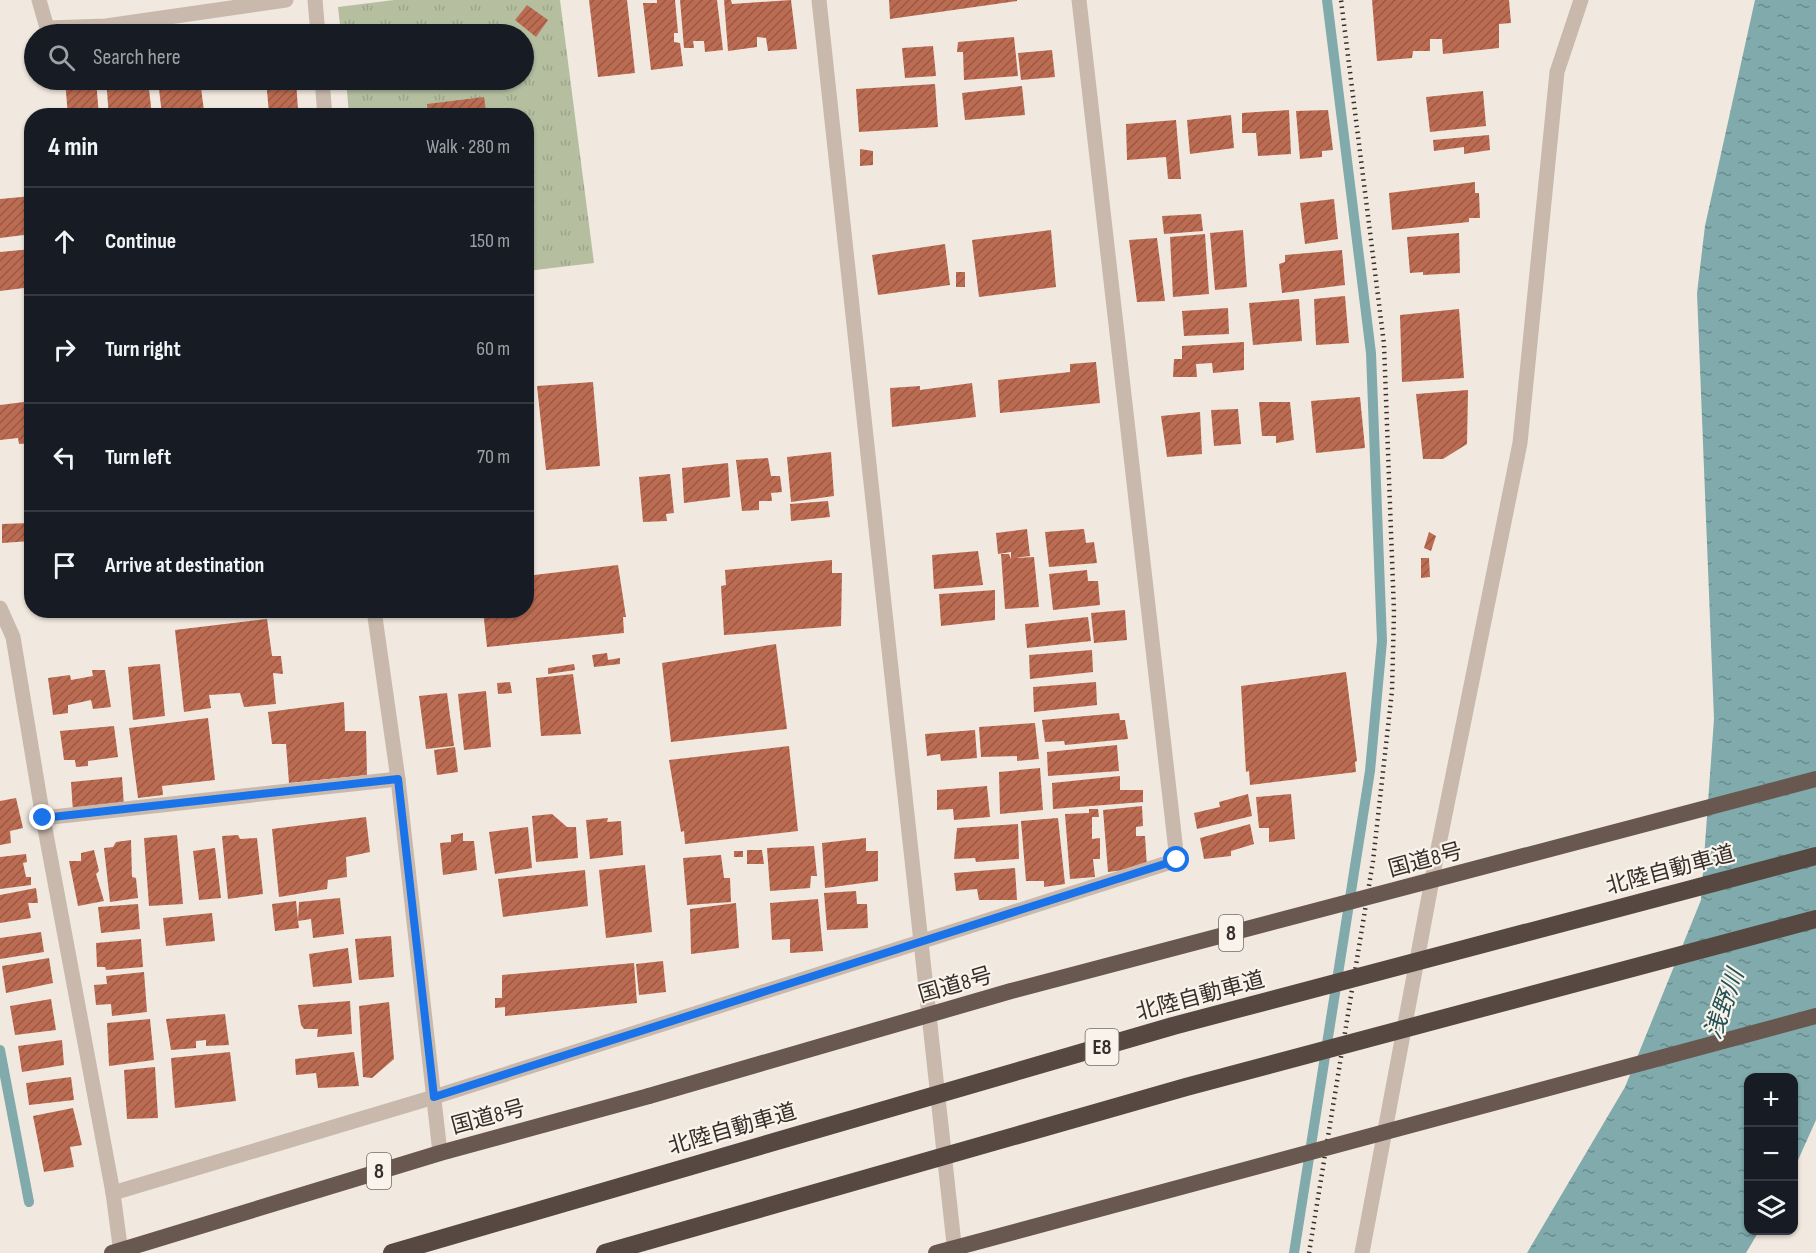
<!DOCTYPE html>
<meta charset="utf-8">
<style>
:root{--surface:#171b24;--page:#242831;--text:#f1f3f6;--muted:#9ea1a6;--line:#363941}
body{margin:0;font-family:"Sofia Sans Condensed","Noto Sans JP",sans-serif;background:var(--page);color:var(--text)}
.controls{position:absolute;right:18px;bottom:18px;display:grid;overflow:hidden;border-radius:12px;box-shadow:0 2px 4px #0004}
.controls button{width:54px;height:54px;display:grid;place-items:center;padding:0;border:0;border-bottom:2px solid var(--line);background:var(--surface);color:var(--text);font:30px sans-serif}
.stop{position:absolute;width:18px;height:18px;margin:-14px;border:4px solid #1a73e8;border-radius:50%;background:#fff}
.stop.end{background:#1a73e8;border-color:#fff;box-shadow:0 2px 6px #0008}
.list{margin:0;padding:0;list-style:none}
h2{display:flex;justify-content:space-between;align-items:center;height:78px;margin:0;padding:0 24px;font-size:26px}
h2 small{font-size:20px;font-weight:400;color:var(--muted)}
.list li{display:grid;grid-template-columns:39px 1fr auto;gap:18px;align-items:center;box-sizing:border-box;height:108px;padding:0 24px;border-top:2px solid var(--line)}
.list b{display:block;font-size:22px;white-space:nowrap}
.list em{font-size:20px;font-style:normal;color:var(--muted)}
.icon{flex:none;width:33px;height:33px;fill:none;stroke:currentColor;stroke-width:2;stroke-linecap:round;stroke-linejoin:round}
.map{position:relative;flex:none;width:1816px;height:1253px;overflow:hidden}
.search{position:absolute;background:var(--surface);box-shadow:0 2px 4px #0004;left:24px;top:24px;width:510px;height:66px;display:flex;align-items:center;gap:15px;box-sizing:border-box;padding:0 21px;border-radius:33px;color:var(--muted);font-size:22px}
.panel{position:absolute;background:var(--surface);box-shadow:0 2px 4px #0004;left:24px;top:108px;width:510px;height:510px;border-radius:24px}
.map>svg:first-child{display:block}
.park{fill:url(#park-tufts)}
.water{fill:url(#water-ripples)}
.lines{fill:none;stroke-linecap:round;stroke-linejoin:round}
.stream{stroke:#80aaac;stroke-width:10}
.building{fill:url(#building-hatch)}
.minor{stroke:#c8b9ac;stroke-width:15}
.tertiary{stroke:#c8b9ac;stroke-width:15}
.trunk{stroke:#685850;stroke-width:16}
.rail{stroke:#372e2a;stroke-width:4.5;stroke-dasharray:1.5 4.5;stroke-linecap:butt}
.trunk-bridge{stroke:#685850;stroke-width:16}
.motorway-bridge{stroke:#574942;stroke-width:18}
.route{stroke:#1a73e8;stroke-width:8}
.labels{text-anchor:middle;stroke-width:4.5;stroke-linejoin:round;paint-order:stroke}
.shield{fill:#f9f3eb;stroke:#716964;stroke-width:1.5}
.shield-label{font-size:21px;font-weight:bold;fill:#372e2a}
.street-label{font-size:22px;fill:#372e2a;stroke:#f9f3eb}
.water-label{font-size:24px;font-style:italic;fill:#235255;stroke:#f9f3eb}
</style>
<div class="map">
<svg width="1816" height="1253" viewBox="0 0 1816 1253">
<defs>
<pattern id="park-tufts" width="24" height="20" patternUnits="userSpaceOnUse" patternTransform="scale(1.5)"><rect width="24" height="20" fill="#b5bfa0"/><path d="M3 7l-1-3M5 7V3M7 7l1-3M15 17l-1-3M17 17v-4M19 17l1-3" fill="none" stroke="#9ca48a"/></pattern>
<pattern id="water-ripples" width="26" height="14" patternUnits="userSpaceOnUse" patternTransform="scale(1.5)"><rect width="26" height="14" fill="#80aaac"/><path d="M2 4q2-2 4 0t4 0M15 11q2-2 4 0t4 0" fill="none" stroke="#6a8b8c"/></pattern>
<pattern id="building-hatch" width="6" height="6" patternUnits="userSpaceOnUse" patternTransform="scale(1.5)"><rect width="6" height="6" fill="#bc6c52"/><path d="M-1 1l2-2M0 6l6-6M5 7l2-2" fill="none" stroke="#9a5944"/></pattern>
</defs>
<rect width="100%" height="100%" fill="#f1e9df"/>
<polygon class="park" points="394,0 560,0 594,263 527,271 526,116 349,115 346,80 524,80 524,34 341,34 338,7"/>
<polygon class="water" points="1755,0 1816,0 1816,1120 1794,1169 1794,1078 1748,1078 1748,1230 1759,1231 1746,1253 1527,1253 1625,1087 1701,900 1714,719 1697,293 1705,226"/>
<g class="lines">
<g class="stream">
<polyline points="0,1050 29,1202"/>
<polyline points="1294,1253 1370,771 1382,641 1371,353 1327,0"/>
</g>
</g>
<g class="building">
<polygon points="589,0 627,0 635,73 598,77"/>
<polygon points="657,0 675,0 678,33 674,33 674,42 680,43 683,66 651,70 643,3 657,3"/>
<polygon points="680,0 717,0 723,50 705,52 704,41 693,41 694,48 684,48"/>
<polygon points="724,0 731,0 732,4 791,0 797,49 768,51 766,38 757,37 757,47 728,51"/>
<polygon points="889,0 1017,0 1017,1 890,19"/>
<polygon points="1372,0 1509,0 1511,23 1499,24 1499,48 1443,54 1442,39 1430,39 1430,51 1413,51 1412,58 1377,61"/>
<polygon points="527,5 548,20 536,37 515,20"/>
<polygon points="1014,37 1018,76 964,80 963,52 957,52 958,42"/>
<polygon points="933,46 936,76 905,78 902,48"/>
<polygon points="1052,50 1055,77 1021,80 1018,53"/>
<polygon points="65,80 96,80 99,116 68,116"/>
<polygon points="106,80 148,80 152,116 109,116"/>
<polygon points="158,80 200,80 204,111 162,115"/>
<polygon points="213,80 230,80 230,88 212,88"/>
<polygon points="266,80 296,80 298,110 269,113"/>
<polygon points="935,84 938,127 859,132 856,89"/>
<polygon points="1022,86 1025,115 965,120 962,93"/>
<polygon points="1483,91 1486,126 1430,132 1426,97"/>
<polygon points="484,97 486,111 428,116 427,104"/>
<polygon points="1289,110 1291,154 1258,156 1256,133 1242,133 1242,113"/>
<polygon points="1328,110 1333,150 1322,151 1322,157 1300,159 1296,111"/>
<polygon points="1231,115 1234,148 1190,154 1187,120"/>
<polygon points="1176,120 1181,179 1168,179 1166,157 1127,160 1126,124"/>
<polygon points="1489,135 1490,150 1464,154 1464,147 1434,151 1433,140"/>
<polygon points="860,149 873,151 873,165 860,166"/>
<polygon points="1475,182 1475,193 1479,193 1480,218 1469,218 1469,222 1392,230 1389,193"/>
<polygon points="32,196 32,234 0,238 0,199"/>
<polygon points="1334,199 1338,239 1305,244 1300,203"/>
<polygon points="1201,214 1203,231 1164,234 1162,216"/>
<polygon points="1051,230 1056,287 979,297 972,240"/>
<polygon points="1243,230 1247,287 1215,290 1210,233"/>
<polygon points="1459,233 1460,273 1423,275 1423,272 1410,273 1407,237"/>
<polygon points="1205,234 1209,294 1173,297 1170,237"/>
<polygon points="1157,238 1165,301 1137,302 1129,240"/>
<polygon points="945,244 950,285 878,295 872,255"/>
<polygon points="32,249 32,287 0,291 0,252"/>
<polygon points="1342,250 1345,285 1282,293 1279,264 1285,262 1285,255"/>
<rect x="956" y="272" width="9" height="15"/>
<polygon points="1345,296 1349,343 1316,345 1314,299"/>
<polygon points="1299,299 1302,341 1253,345 1249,303"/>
<polygon points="1228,308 1229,334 1184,336 1182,311"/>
<polygon points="1459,309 1464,378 1402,382 1400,315"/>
<polygon points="1244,342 1244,370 1213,373 1212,363 1196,364 1197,377 1173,377 1174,359 1182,359 1182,346"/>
<polygon points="1096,362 1100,403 1000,413 998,380 1070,372 1070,364"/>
<polygon points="593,382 600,466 546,470 537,386"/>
<polygon points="972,383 976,417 892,427 890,388 920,386 920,390"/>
<polygon points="1468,390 1467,444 1443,459 1423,459 1416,394"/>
<polygon points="1360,397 1365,448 1316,453 1311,401"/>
<polygon points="32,401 32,443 19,444 18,438 0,440 0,405"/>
<polygon points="1259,402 1290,402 1294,440 1276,443 1276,436 1262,436"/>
<polygon points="1238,409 1241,444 1214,446 1211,410"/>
<polygon points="1200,412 1202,454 1167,457 1161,416"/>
<polygon points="831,452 834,496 791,502 787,457"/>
<polygon points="768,458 771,476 780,476 782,492 771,493 772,501 759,501 759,510 742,511 736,460"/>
<polygon points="728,463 730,497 684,503 682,468"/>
<polygon points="670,474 674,513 666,514 667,521 643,522 639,477"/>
<polygon points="828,501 830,517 791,521 790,504"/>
<polygon points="30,523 31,541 2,543 2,524"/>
<polygon points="1027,529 1030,556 1014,558 1034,557 1039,607 1005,609 1001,554 1009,554 1011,559 1011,552 998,554 996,533"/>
<polygon points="1084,529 1086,543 1094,542 1097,563 1049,567 1045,532"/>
<polygon points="1429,532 1436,536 1431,551 1424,548"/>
<polygon points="978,551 983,585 934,589 932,555"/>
<polygon points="1421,558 1429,558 1430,577 1421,578"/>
<polygon points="832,560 832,573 842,573 841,626 724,635 721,586 726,585 725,570"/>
<polygon points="618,565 626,617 623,617 624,633 487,647 483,610 526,610 526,576"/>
<polygon points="1087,570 1088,581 1098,581 1100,605 1053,610 1049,574"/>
<polygon points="995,590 995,620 941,626 939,594"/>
<polygon points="1125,610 1127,640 1094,643 1091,613"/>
<polygon points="1088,617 1091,641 1027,648 1025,624"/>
<polygon points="267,619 272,656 281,656 283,674 273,673 276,704 244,707 240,693 209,695 211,708 184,712 175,630"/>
<polygon points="776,644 787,729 671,742 662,663"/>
<polygon points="1092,650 1093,672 1030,679 1029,655"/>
<polygon points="607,653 608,660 620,658 620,664 594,667 592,655"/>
<polygon points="160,664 165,716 133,720 128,667"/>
<polygon points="574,664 575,670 548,674 548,668"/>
<polygon points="92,670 105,670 111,707 93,709 91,700 68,705 68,713 53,715 48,678 70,675 71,680 93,676"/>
<polygon points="1346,672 1357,761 1355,762 1356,772 1250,785 1249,771 1246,772 1241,686"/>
<polygon points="573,674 581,734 541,736 536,678"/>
<polygon points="510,682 512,693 498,694 497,683"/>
<polygon points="1096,682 1097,705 1034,712 1033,687"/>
<polygon points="486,691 491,747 464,750 458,694"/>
<polygon points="447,693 454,746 426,749 419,696"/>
<polygon points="344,702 345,731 366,731 367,775 289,783 286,744 272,744 268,712"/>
<polygon points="1119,713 1120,720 1125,720 1128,739 1065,745 1064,741 1045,742 1042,720"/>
<polygon points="208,718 215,780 162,786 163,795 138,798 129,728"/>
<polygon points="1035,723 1039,759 1017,761 1017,756 981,757 979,727"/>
<polygon points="114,726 118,757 88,761 88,766 76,767 75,760 64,760 60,731"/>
<polygon points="975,730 977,758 941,761 940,754 927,756 925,734"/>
<polygon points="1117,745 1119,771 1048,776 1047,752"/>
<polygon points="789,746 798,831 685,844 684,831 681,832 669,760"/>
<polygon points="455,747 458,772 437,775 434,750"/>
<polygon points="1040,768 1043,810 1000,814 999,772"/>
<polygon points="1120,776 1120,790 1143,790 1143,802 1053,809 1052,783"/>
<polygon points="122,777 124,806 73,812 71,782"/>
<polygon points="987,786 990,817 954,820 953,809 937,810 937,790"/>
<polygon points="1248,794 1252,816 1197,829 1194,813 1220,807 1219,802"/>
<polygon points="1291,794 1295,839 1269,842 1269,828 1259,828 1256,797"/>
<polygon points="16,798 23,828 10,831 11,843 0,845 0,801"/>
<polygon points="1142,806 1143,826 1136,827 1136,836 1145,836 1147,867 1108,872 1103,810"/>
<polygon points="1089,809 1098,809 1099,817 1092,817 1092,839 1100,838 1100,859 1093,859 1095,877 1070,879 1065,814 1089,813"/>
<polygon points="552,814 567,827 576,827 578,858 536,862 532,816"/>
<polygon points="366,817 370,852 346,857 347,877 328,880 327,889 279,897 272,829"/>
<polygon points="608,818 607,822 621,821 623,855 590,859 586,820"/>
<polygon points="1058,818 1065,884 1044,887 1044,881 1026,881 1021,821"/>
<polygon points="1018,824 1019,859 976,862 975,858 954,859 957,828"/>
<polygon points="1250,824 1254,844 1231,851 1231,856 1204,859 1200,838"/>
<polygon points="528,827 532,868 495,874 489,832"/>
<polygon points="463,833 463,841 474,841 477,870 443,875 440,843 451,842 451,835"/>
<polygon points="177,835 183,904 149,906 144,838"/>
<polygon points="238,835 240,839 257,838 263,894 228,899 222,836"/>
<polygon points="866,838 866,851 878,851 878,881 825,888 822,843"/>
<polygon points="131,840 132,877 136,878 138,898 110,902 104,848 113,847 116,842"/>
<polygon points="814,846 817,876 811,876 810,888 770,891 767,848"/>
<polygon points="215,848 221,898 199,900 193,851"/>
<polygon points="94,850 99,871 96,874 104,901 78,906 69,861 81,861 81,853"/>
<polygon points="747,850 762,850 764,864 747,864"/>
<rect x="734" y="851" width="9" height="6"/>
<polygon points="26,854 27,862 23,863 26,877 31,877 31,885 0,889 0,857"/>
<polygon points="721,855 724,878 730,878 731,902 687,905 683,858"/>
<polygon points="645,865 652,932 606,938 599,870"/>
<polygon points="1015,868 1017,900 979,900 977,889 956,891 954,873"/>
<polygon points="585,870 588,906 503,917 498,879"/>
<polygon points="36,888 38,903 28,903 31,918 0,923 0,895"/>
<polygon points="856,891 857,904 867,904 868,928 827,930 824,893"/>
<polygon points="340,898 344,934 313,938 311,919 298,921 299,928 275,931 272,904 296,901 298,920 299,902"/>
<polygon points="818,899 823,951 790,953 790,939 772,940 770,903"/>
<polygon points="736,903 739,948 691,954 690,909"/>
<polygon points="138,904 140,929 101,933 98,907"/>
<polygon points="212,913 215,941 166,946 163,918"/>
<polygon points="41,932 44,952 0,959 0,938"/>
<polygon points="391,936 394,977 359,980 355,939"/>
<polygon points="141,939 143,967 106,970 105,967 97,967 96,943"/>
<polygon points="348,948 352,983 313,987 309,954"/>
<polygon points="49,958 53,983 6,993 2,966"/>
<polygon points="663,961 666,992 639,995 636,964"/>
<polygon points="634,963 637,1003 505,1016 505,1007 495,1008 495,998 502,998 502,975"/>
<polygon points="144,972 147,1012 112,1016 111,1004 96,1005 94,985 107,984 106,976"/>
<polygon points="51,999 56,1030 15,1035 10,1006"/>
<polygon points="350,1001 352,1034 317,1037 318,1029 304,1029 301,1025 298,1005"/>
<polygon points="389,1002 394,1059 372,1078 363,1077 359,1006"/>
<polygon points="225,1014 229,1045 206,1046 206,1040 196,1041 196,1048 171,1050 166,1019"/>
<polygon points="150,1019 154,1060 109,1066 107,1023"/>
<polygon points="62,1040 64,1065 22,1072 18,1046"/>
<polygon points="230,1052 236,1101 175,1108 171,1058"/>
<polygon points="354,1052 359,1086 318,1088 316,1073 296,1075 295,1059"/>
<polygon points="155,1067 158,1118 127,1119 124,1070"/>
<polygon points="71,1077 74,1100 29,1105 26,1083"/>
<polygon points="73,1108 82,1145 70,1147 74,1167 44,1172 33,1116"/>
</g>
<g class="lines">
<g class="minor">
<polyline points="39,0 47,28 106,26 286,0"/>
<polyline points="315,0 318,34"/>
<path d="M819,0C867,417 906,836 955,1253"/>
<polyline points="322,80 325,116"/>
<polyline points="0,608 13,637 43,818 113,1193 121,1253"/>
<polyline points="374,610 398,779 440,1153"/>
<polyline points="43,818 398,779"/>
<polyline points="113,1193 434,1097 1177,860 1079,0"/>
</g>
<polyline class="tertiary" points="1362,1253 1435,864 1520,443 1557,72 1581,0"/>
<polyline class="trunk" points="112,1253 440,1153 649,1096"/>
<polyline class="rail" points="1309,1253 1373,861 1392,691 1394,612 1384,344 1341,0"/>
<g class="trunk-bridge">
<polyline points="649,1096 1011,991 1816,779"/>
<polyline points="936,1253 1816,1016"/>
</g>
<g class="motorway-bridge">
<polyline points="392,1253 1173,1026 1816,856"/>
<polyline points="605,1253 1186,1087 1816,919"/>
</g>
</g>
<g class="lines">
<polyline class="route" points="43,818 398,779 434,1097 1177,860"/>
</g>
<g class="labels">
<g class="shield">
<rect x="1219" y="915" width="24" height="36" rx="4.5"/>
<rect x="1085.5" y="1029" width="33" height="36" rx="4.5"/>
<rect x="367" y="1153" width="24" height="36" rx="4.5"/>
</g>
<g class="shield-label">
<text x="1231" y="940">8</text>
<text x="1102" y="1054">E8</text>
<text x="379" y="1178">8</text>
</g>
<g class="street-label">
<text transform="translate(1425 859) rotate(-15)" y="8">国道8号</text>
<text transform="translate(1670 869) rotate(-15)" y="8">北陸自動車道</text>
<text transform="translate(955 984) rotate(-16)" y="8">国道8号</text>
<text transform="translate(1200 995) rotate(-15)" y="8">北陸自動車道</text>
<text transform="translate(488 1116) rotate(-15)" y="8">国道8号</text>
<text transform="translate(732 1128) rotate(-16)" y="8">北陸自動車道</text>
</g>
<g class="water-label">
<text transform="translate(1724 1004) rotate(-70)" y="8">浅野川</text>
</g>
</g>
</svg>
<div class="controls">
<button>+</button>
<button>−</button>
<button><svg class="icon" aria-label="layers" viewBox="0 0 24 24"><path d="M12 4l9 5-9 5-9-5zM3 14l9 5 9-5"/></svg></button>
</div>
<div class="stop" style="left:1177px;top:860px"></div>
<div class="stop end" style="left:43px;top:818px"></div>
<div class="search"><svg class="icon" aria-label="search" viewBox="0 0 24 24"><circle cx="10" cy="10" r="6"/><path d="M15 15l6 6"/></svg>Search here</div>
<section class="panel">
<h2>4 min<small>Walk · 280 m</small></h2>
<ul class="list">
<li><svg class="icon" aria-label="ahead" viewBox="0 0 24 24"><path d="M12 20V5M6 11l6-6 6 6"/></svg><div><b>Continue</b></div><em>150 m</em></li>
<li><svg class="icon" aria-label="right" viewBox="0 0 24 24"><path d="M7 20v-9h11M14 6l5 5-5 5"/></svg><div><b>Turn right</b></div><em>60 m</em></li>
<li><svg class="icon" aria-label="left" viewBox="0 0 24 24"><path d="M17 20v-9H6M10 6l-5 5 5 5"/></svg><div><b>Turn left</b></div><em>70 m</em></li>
<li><svg class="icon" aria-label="arrive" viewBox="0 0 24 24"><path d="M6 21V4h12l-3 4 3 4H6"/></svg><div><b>Arrive at destination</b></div></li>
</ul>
</section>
</div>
